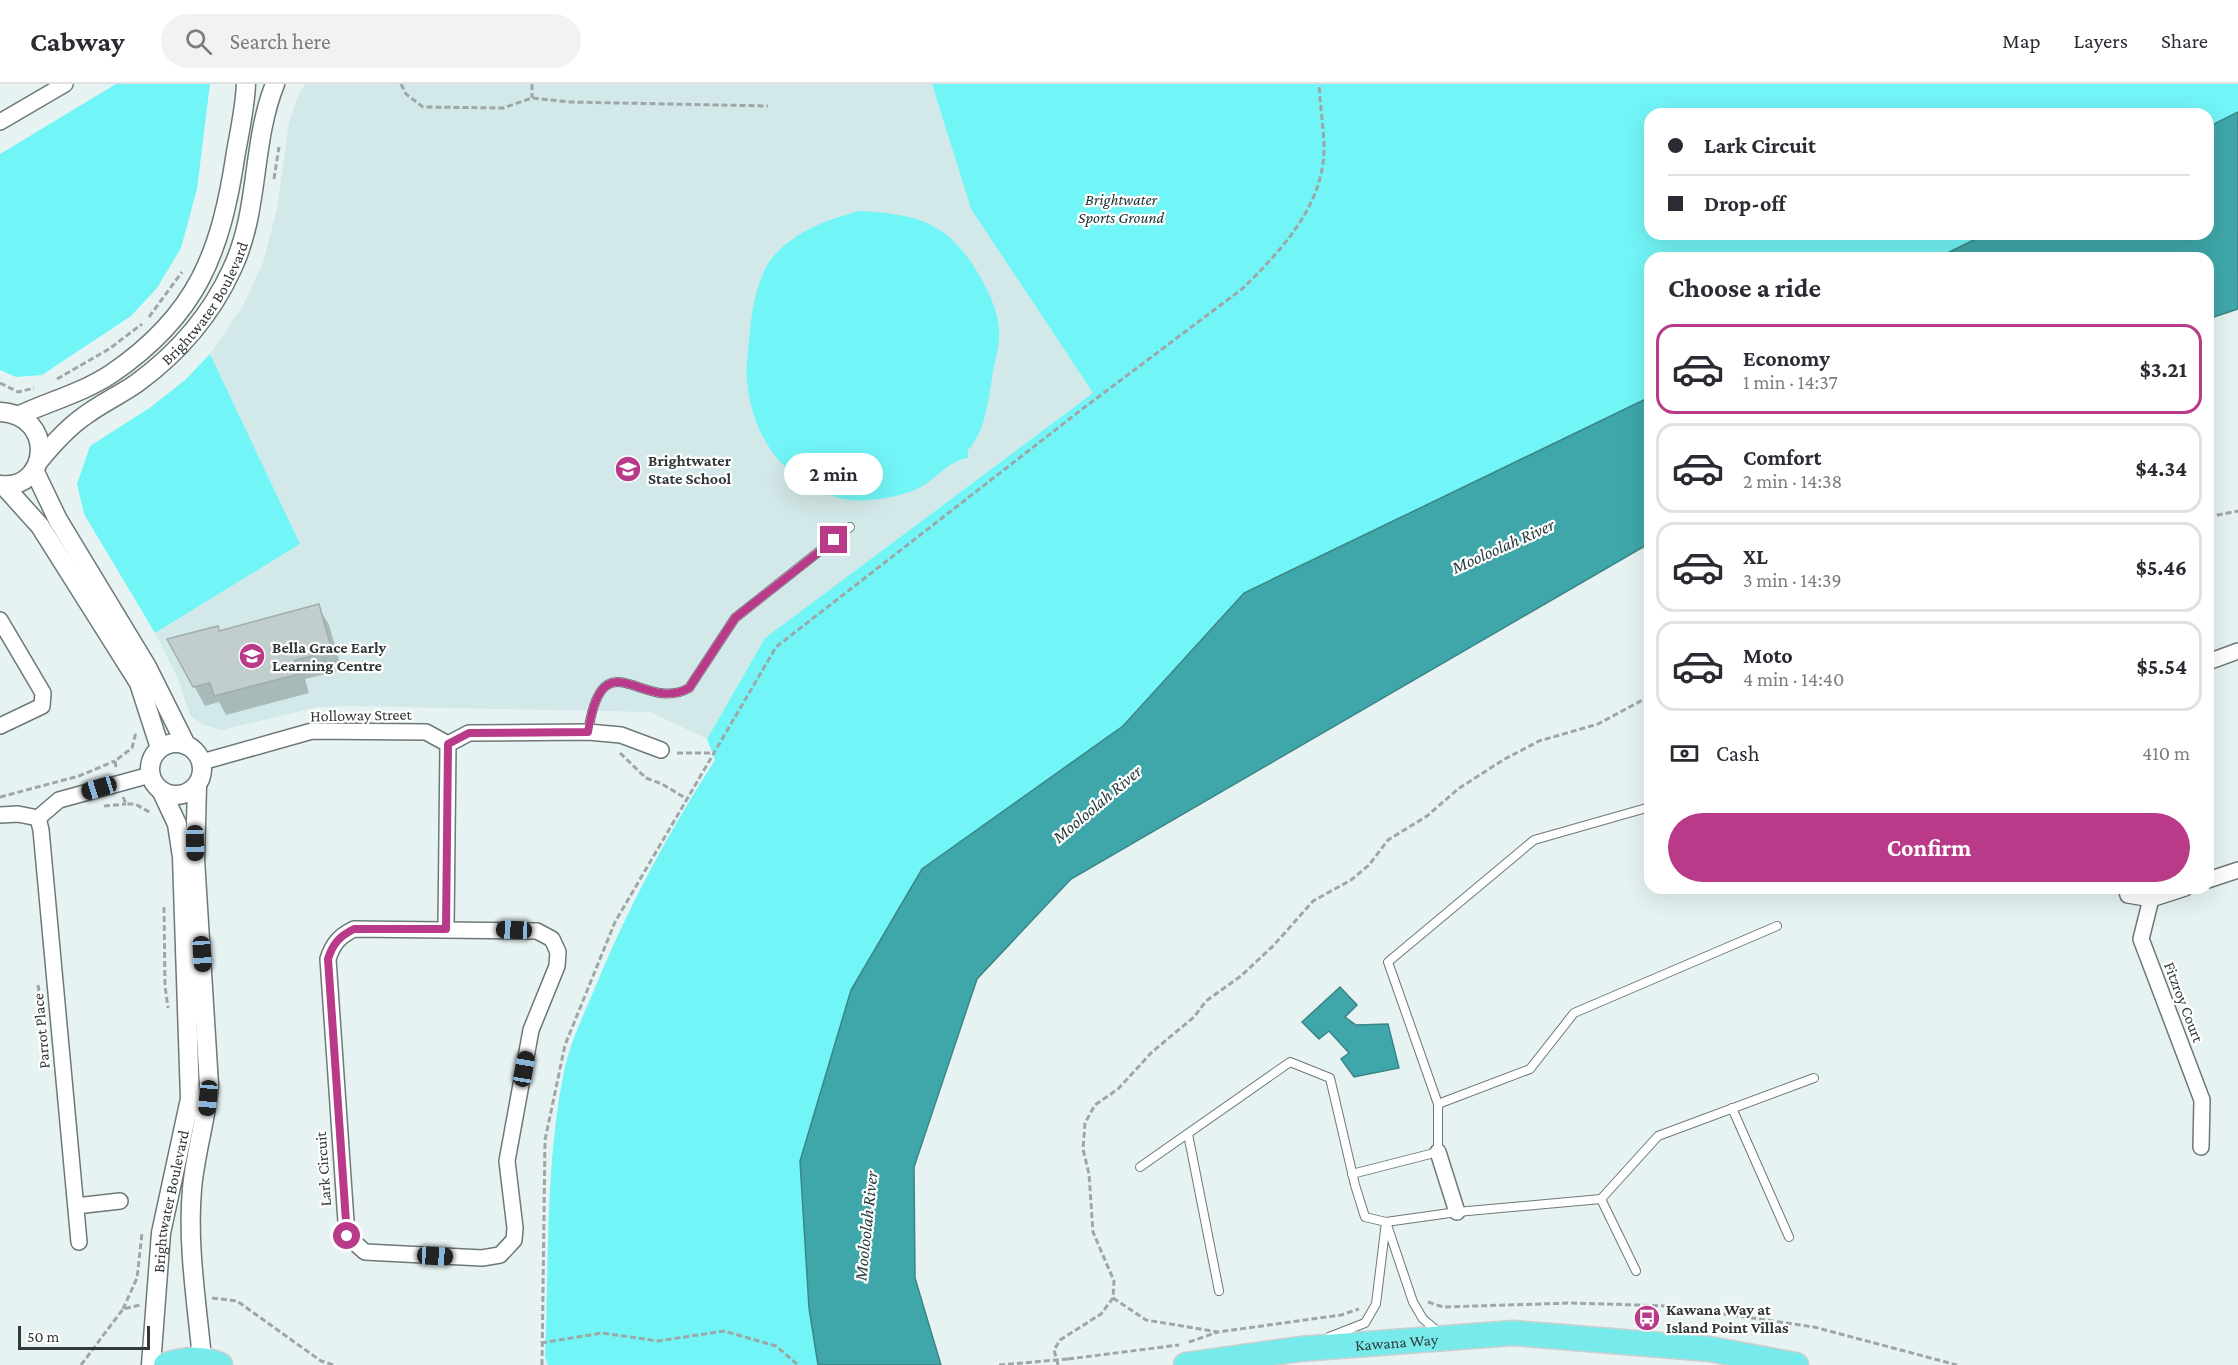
<!DOCTYPE html>
<html lang="en">
<head>
<meta charset="utf-8">
<style>
	body { margin:0; font-family:"Crimson Pro",serif; background:#f2f2f3; color:#2b2b33; height:100vh; display:flex; flex-direction:column; font-size:22px; white-space:nowrap }
	* { box-sizing:border-box; margin:0 }
	p { font-size:20px; color:#7c7c81 }
	.icon { flex:none; width:33px; height:33px; fill:none; stroke:currentColor; stroke-width:2; stroke-linecap:round; stroke-linejoin:round }
	.map { position:relative; flex:1; overflow:hidden }
	.panel { position:absolute; left:1644px; top:168px; width:570px; height:642px; display:flex; flex-direction:column; background:#fff; border-radius:18px; box-shadow:0 6px 24px #0002 }
	.panel>* { flex:none }
	.top-card { position:absolute; left:1644px; top:24px; width:570px; height:132px; border-radius:18px; box-shadow:0 6px 24px #0002; display:grid; align-content:center; height:132px; padding:0 24px; background:#fff }
	.scale { position:absolute; left:18px; bottom:15px; width:132px; box-sizing:border-box; padding-left:6px; border:3px solid #323737; border-top:0; font-size:16px; line-height:21px; white-space:nowrap; color:#323737; -webkit-text-stroke:4px #fff; paint-order:stroke }
	.end { position:absolute; width:27px; height:27px; margin:-14px; border:8px solid #b93a88; background:#fff; box-shadow:0 0 0 3px #fff }
	.from { border-radius:50% }
	.bubble { position:absolute; height:42px; border-radius:21px; background:#fff; box-shadow:0 6px 24px #0002; font-size:20px; font-weight:700; line-height:42px; text-align:center }
	.car { position:absolute; width:18px; height:36px; margin:-18px -9px; border-radius:8px; box-shadow:0 0 4px 2px #0007; background:linear-gradient(#222 24%,#8ab4d8 0 40%,#222 0 76%,#8ab4d8 0 86%,#222 0) }
	.top-card b { display:flex; align-items:center; gap:21px; height:57px; font-size:22px }
	.top-card b+b { border-top:2px solid #e1e1e2 }
	.top-card i { width:15px; height:15px; background:#2b2b33 }
	ul { padding:0; list-style:none }
	li { display:flex; align-items:center; gap:18px; height:90px; margin:0 12px 9px; padding:0 12px; border:3px solid #e1e1e2; border-radius:18px }
	li div { flex:1 }
	li b { display:block; font-size:22px }
	li em { font-style:normal; font-weight:700 }
	li.on { border-color:#b93a88 }
	li>.icon { width:54px; height:54px; stroke-width:1.5 }
	h2 { padding:0 24px; font-size:27px; line-height:72px }
	.pay { display:flex; align-items:center; gap:15px; height:66px; padding:0 24px; font-size:22px }
	.pay p { margin-inline-start:auto }
	.primary-button { display:flex; gap:12px; margin-top:auto; padding:12px 24px }
	.primary-button a { flex:1; height:69px; border-radius:36px; background:#b93a88; color:#fff; font-size:24px; font-weight:700; line-height:69px; text-align:center }
	header { display:flex; align-items:center; gap:36px; box-sizing:border-box; height:84px; padding:0 30px; background:#fff; border-bottom:2px solid #e1e1e2 }
	header strong { font-size:28px }
	nav { display:flex; gap:33px; margin-inline-start:auto; font-size:21px }
	.search { width:420px; height:54px; background:#f2f2f3; display:flex; align-items:center; gap:15px; box-sizing:border-box; padding:0 21px; border-radius:33px; color:#7c7c81; font-size:22px }
	.map>svg:first-child { display:block }
</style>
</head>
<body>
<header>
<strong>Cabway</strong>
<div class="search"><svg class="icon" aria-label="search" viewBox="0 0 24 24"><circle cx="10" cy="10" r="6"/><path d="M15 15l6 6"/></svg>Search here</div>
<nav><a>Map</a><a>Layers</a><a>Share</a></nav>
</header>
<div class="map">
<svg width="2238" height="1281" viewBox="0 0 2238 1281">
	<rect width="100%" height="100%" fill="#e7f3f3"/>
	<polygon fill="#d3e8e8" points="305,0 932,0 971,125 1093,309 765,554 707,655 650,628 352,622 318,623 222,646 203,641 190,631 178,595 155,549 300,460 210,270 242,223 263,179 277,125 289,38 299,10"/>
	<g fill="#72f5f7">
		<polygon points="116,0 210,0 197,105 181,164 157,204 131,232 42,291 16,293 0,286 0,70"/>
		<path d="M932,0H2238V28L2208,43V30H1650V150H1986L1937,174H1650V313L1244,509L1123,642L922,785L809,1224L818,1281H548L545,1273C549,1178 545,1081 564,987C570,959 583,932 594,906C627,825 668,749 715,676L707,655L765,554L1093,309L971,125Z"/>
		<path d="M859,127C921,130 951,140 982,196C990,211 999,230 999,248C1000,263 994,279 992,294C988,318 985,348 968,366V374C951,375 935,396 919,404C900,414 859,420 839,414C783,398 752,352 747,297C745,281 749,263 750,247C752,225 758,191 772,174C795,147 826,136 859,127Z"/>
		<polygon points="210,270 300,460 155,549 84,430 77,400 90,362 151,323 185,296"/>
	</g>
	<g fill="#3fa7a9" stroke="#3b8587" stroke-width="1.5">
		<polygon points="2238,28 2238,225 2208,235 2208,174 1937,174 1986,150 2208,150 2208,43"/>
		<polygon points="1650,313 1650,459 1071,795 977,895 914,1083 915,1194 941,1281 818,1281 809,1224 800,1077 851,906 922,785 1123,642 1244,509"/>
		<polygon points="1340,903 1357,921 1345,933 1356,941 1388,940 1399,984 1354,993 1341,975 1349,969 1329,947 1319,955 1302,938"/>
	</g>
	<polygon fill="#0003" points="318,522 329,541 342,586 305,595 309,609 226,631 219,618 205,622 169,556 219,548"/>
	<polygon fill="#c2cece" stroke="#a1adad" stroke-width="1.5" points="319,520 332,567 295,576 299,590 214,612 210,599 193,603 167,555 218,542 219,547"/>
	<g fill="none" stroke-linecap="round" stroke-linejoin="round">
		<defs>
			<g id="service">
				<path d="M588,648C603,551 643,630 689,604L735,534L850,443"/>
				<polyline points="1438,1020 1388,878 1534,756 1650,723"/>
				<polyline points="1732,1024 1789,1153"/>
				<polyline points="1188,1050 1219,1207"/>
				<polyline points="1140,1083 1290,978 1330,994 1355,1101 1365,1133 1386,1138 1457,1128 1601,1115 1658,1052 1814,994"/>
				<polyline points="1352,1090 1438,1068 1438,1020 1530,985 1574,929 1777,842"/>
				<polyline points="1601,1115 1636,1187"/>
				<polyline points="1329,1253 1365,1239 1376,1220 1386,1138 1413,1218 1423,1235 1440,1249"/>
			</g>
			<g id="minor">
				<polyline points="0,38 65,0"/>
				<polyline points="0,536 43,609 42,622 0,642"/>
				<polyline points="2208,578 2238,567"/>
				<polyline points="202,678 312,647 426,648 448,660 469,649 588,648 621,651 661,666"/>
				<polyline points="0,731 18,730 38,734 59,716 150,691"/>
				<polyline points="38,734 41,746 79,1158"/>
				<polyline points="2208,796 2238,786"/>
				<polyline points="2126,804 2128,811 2151,815 2185,804"/>
				<polyline points="2151,815 2141,855 2202,1016 2201,1063"/>
				<path d="M354,845L537,847L552,855L558,868L557,882L531,946L507,1077L515,1144L514,1156L500,1171L482,1174L365,1168L347,1152L328,875C333,859 340,852 354,845Z"/>
				<polyline points="446,845 448,660"/>
				<polyline points="1438,1068 1457,1128"/>
				<polyline points="76,1122 120,1117"/>
			</g>
			<g id="tertiary">
				<path d="M0,328C57,331 49,407 0,401"/>
				<path d="M20,331C50,317 82,309 111,290C198,231 221,168 236,68C240,46 245,23 246,0"/>
				<path id="s1" d="M38,378C52,361 66,345 83,333C100,320 120,311 137,299C178,269 211,231 232,185C260,126 251,60 275,0"/>
				<polyline points="34,386 58,436 147,583 186,661"/>
				<polyline points="4,402 40,442 139,599 160,664"/>
				<circle cx="176" cy="685" r="26"/>
				<path d="M197,702L195,775L209,1001C206,1036 195,1070 192,1105C187,1161 197,1220 202,1275"/>
				<path id="s2" d="M151,1281L161,1149L190,1015L182,773L177,740L162,708"/>
			</g>
			<g id="primary">
				<path d="M166,1281C185,1275 201,1273 220,1281"/>
				<path id="s3" d="M1186,1281L1300,1265L1513,1249L1710,1265L1796,1281"/>
			</g>
		</defs>
		<use href="#service" stroke="#6d7878" stroke-width="10"/>
		<use href="#minor" stroke="#6d7878" stroke-width="18"/>
		<use href="#tertiary" stroke="#6d7878" stroke-width="21"/>
		<use href="#primary" stroke="#cecfcf" stroke-width="27"/>
		<g stroke="#9ea7a7" stroke-width="3" stroke-dasharray="6 3" stroke-linecap="butt">
			<polyline points="401,0 406,10 423,23 503,24 532,14 570,18 768,22"/>
			<polyline points="532,0 532,14"/>
			<polyline points="274,95 279,63"/>
			<polyline points="149,233 182,188"/>
			<polyline points="57,295 109,265 142,240"/>
			<polyline points="0,299 18,308 34,304"/>
			<polyline points="2208,433 2238,427"/>
			<polyline points="620,669 646,694 662,700 687,715"/>
			<polyline points="677,669 712,669"/>
			<polyline points="116,683 115,677 132,664 136,648"/>
			<polyline points="0,713 79,692 115,677"/>
			<polyline points="123,713 126,720 135,720 151,729"/>
			<polyline points="104,722 126,720"/>
			<polyline points="164,823 165,902 168,924"/>
			<polyline points="38,901 40,915"/>
			<polyline points="212,1214 237,1217 321,1277 334,1281"/>
			<polyline points="1113,1214 1146,1236 1218,1248 1341,1231 1359,1225"/>
			<polyline points="1428,1218 1443,1223 1572,1219 1669,1222 1814,1243 1957,1281"/>
			<polyline points="123,1225 137,1194 142,1149"/>
			<polyline points="1189,1258 1218,1248"/>
			<polyline points="541,1259 602,1249 658,1257 724,1247 776,1262 798,1281"/>
			<polyline points="1068,1275 1179,1261"/>
			<polyline points="81,1281 123,1225 140,1221"/>
			<path d="M542,1281L545,1056L565,961L615,838L776,563L1081,326L1242,205C1282,166 1326,119 1324,60C1323,40 1320,20 1319,0"/>
			<polyline points="1058,1281 1054,1266 1060,1256 1101,1230 1113,1214 1114,1197 1093,1148 1089,1090 1083,1065 1085,1039 1095,1021 1118,1005 1152,968 1194,933 1206,917 1241,892 1274,861 1313,817 1351,796 1369,781 1388,756 1427,732 1458,705 1503,676 1539,657 1598,640 1650,612"/>
		</g>
		<use href="#service" stroke="#fff" stroke-width="8"/>
		<use href="#minor" stroke="#fff" stroke-width="15"/>
		<use href="#tertiary" stroke="#fff" stroke-width="18"/>
		<use href="#primary" stroke="#77ebec" stroke-width="24"/>
		<polyline stroke="#9ea7a7" stroke-width="3" stroke-dasharray="6 3" stroke-linecap="butt" points="999,1281 1068,1275"/>
	</g>
	<g fill="none" stroke-linecap="round" stroke-linejoin="round">
		<path stroke="#b93a88" stroke-width="8" d="M347,1152L328,875C333,859 340,852 354,845H446L448,660L469,649L588,648C603,551 643,630 689,604L735,534L834,456"/>
	</g>
	<defs>
		<symbol id="school-disc" viewBox="-11 -11 22 22"><circle r="9.5" fill="#b93a88" stroke="#fff"/><path d="M0-5L7-2L0 1L-7-2ZM-4 1L0 2.5L4 1V4Q0 6-4 4Z" fill="#fff"/></symbol>
		<symbol id="bus-disc" viewBox="-11 -11 22 22"><circle r="9.5" fill="#b93a88" stroke="#fff"/><path d="M-5-6H5V4H4V6H2V4H-2V6H-4V4H-5ZM-3.5-4V0h7V-4ZM-3.5 1.2v1.5H-2V1.2ZM2 1.2v1.5H3.5V1.2Z" fill="#fff"/></symbol>
	</defs>
	<g fill-rule="evenodd">
		<use href="#school-disc" x="613" y="370" width="30" height="30"/>
		<use href="#school-disc" x="237" y="557" width="30" height="30"/>
		<use href="#bus-disc" x="1632" y="1219" width="30" height="30"/>
	</g>
	<g text-anchor="middle" dominant-baseline="central" stroke-width="4.5" stroke-linejoin="round" paint-order="stroke">
		<g font-size="16" font-style="italic" fill="#172f2f" stroke="#fff">
			<text x="1121" y="115">Brightwater<tspan x="1121" dy="18">Sports Ground</tspan></text>
		</g>
		<g font-size="16" fill="#323737" stroke="#fff">
			<text stroke="none"><textPath href="#s1" startOffset="234">Brightwater Boulevard</textPath></text>
			<text transform="translate(361 631) rotate(-1)">Holloway Street</text>
			<text transform="translate(2184 918) rotate(69)">Fitzroy Court</text>
			<text transform="translate(41 947) rotate(-95)">Parrot Place</text>
			<text transform="translate(323 1085) rotate(-94)">Lark Circuit</text>
			<text stroke="none"><textPath href="#s2" startOffset="165">Brightwater Boulevard</textPath></text>
			<text stroke="none"><textPath href="#s3" startOffset="212">Kawana Way</textPath></text>
		</g>
		<g font-size="16" font-weight="bold" fill="#323737" stroke="#fff" text-anchor="start">
			<text x="648" y="376">Brightwater<tspan x="648" dy="18">State School</tspan></text>
			<text x="272" y="563">Bella Grace Early<tspan x="272" dy="18">Learning Centre</tspan></text>
			<text x="1666" y="1225">Kawana Way at<tspan x="1666" dy="18">Island Point Villas</tspan></text>
		</g>
		<g font-size="18" font-style="italic" fill="#253c3d" stroke="#fff">
			<text transform="translate(1503 462) rotate(-24)">Mooloolah River</text>
			<text transform="translate(1097 720) rotate(-40)">Mooloolah River</text>
			<text transform="translate(866 1142) rotate(-84)">Mooloolah River</text>
		</g>
	</g>
</svg>
<div class="scale">50 m</div>
<i class="end from" style="left:347px;top:1152px"></i>
<i class="end" style="left:834px;top:456px"></i>
<div class="bubble" style="left:784px;top:369px;width:99px">2 min</div>
<i class="car" style="left:99px;top:704px;rotate:253deg"></i>
<i class="car" style="left:195px;top:759px;rotate:179deg"></i>
<i class="car" style="left:514px;top:846px;rotate:272deg"></i>
<i class="car" style="left:202px;top:870px;rotate:176deg"></i>
<i class="car" style="left:524px;top:985px;rotate:10deg"></i>
<i class="car" style="left:208px;top:1014px;rotate:185deg"></i>
<i class="car" style="left:435px;top:1172px;rotate:93deg"></i>
<div class="top-card">
<b><i class="from"></i>Lark Circuit</b>
<b><i></i>Drop-off</b>
</div>
<section class="panel">
<h2>Choose a ride</h2>
<ul>
<li class="on"><svg class="icon" aria-label="car" viewBox="0 0 24 24"><path d="M5 17H2v-5l4-1 3-4h7l3 4 3 1v5h-3M9 17h6M6 11h13"/><circle cx="7" cy="17" r="2"/><circle cx="17" cy="17" r="2"/></svg><div><b>Economy</b><p>1 min · 14:37</p></div><em>$3.21</em></li>
<li><svg class="icon" aria-label="car" viewBox="0 0 24 24"><path d="M5 17H2v-5l4-1 3-4h7l3 4 3 1v5h-3M9 17h6M6 11h13"/><circle cx="7" cy="17" r="2"/><circle cx="17" cy="17" r="2"/></svg><div><b>Comfort</b><p>2 min · 14:38</p></div><em>$4.34</em></li>
<li><svg class="icon" aria-label="car" viewBox="0 0 24 24"><path d="M5 17H2v-5l4-1 3-4h7l3 4 3 1v5h-3M9 17h6M6 11h13"/><circle cx="7" cy="17" r="2"/><circle cx="17" cy="17" r="2"/></svg><div><b>XL</b><p>3 min · 14:39</p></div><em>$5.46</em></li>
<li><svg class="icon" aria-label="car" viewBox="0 0 24 24"><path d="M5 17H2v-5l4-1 3-4h7l3 4 3 1v5h-3M9 17h6M6 11h13"/><circle cx="7" cy="17" r="2"/><circle cx="17" cy="17" r="2"/></svg><div><b>Moto</b><p>4 min · 14:40</p></div><em>$5.54</em></li>
</ul>
<div class="pay"><svg class="icon" aria-label="cash" viewBox="0 0 24 24"><path d="M3 7h18v10H3z"/><circle cx="12" cy="12" r="2"/></svg>Cash<p>410 m</p></div>
<div class="primary-button"><a>Confirm</a></div>
</section>
</div>
</body>
</html>
